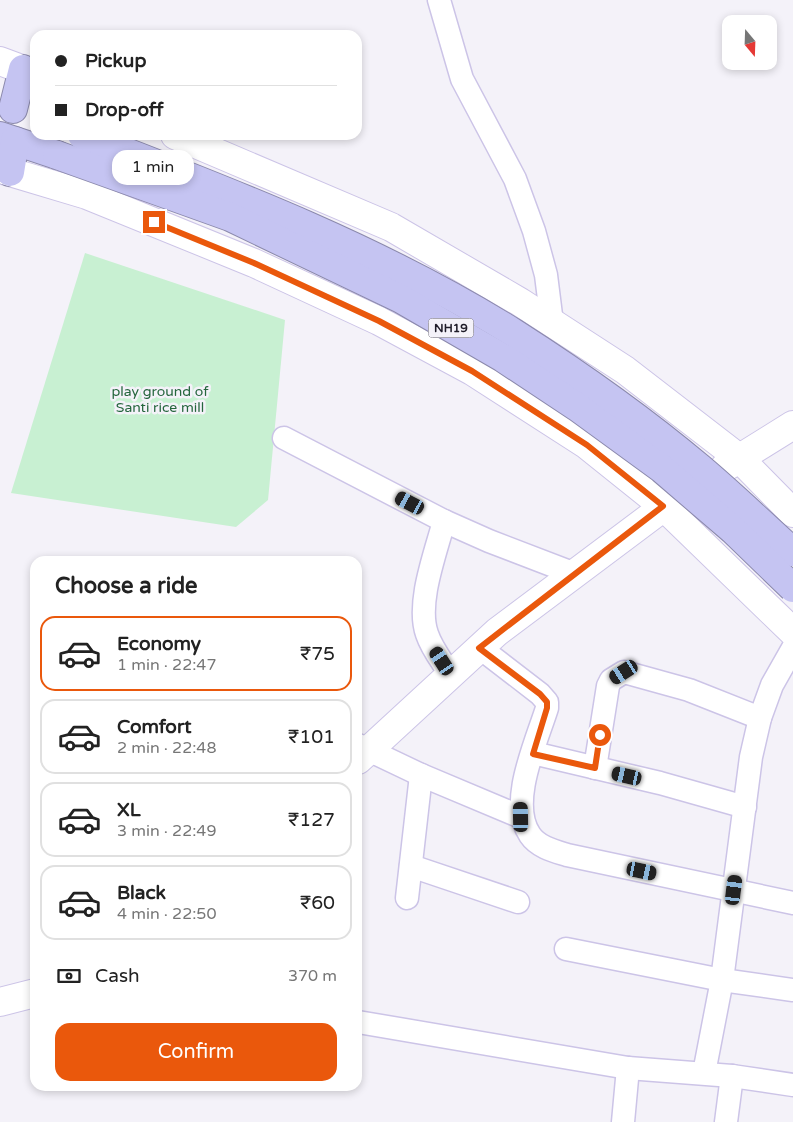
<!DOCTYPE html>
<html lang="en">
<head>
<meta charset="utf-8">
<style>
	body { margin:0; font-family:"Varela Round",sans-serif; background:#f6f6f6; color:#222; height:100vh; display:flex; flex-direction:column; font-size:19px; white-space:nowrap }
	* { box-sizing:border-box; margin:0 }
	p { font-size:16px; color:#767676 }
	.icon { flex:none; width:28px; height:28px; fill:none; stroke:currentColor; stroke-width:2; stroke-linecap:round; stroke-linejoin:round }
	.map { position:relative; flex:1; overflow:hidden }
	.side { position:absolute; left:30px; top:556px; width:332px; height:535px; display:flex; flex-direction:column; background:#fff; border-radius:15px; box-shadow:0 2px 8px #0003 }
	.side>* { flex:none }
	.guide { position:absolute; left:30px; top:30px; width:332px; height:110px; border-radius:15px; box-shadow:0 2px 8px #0003; display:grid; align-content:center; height:110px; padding:0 25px; background:#fff }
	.needle { width:32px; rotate:161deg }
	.fabs { position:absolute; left:722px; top:15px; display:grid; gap:10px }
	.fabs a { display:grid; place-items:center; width:55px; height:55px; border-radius:10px; background:#fff; box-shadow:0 2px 8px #0003; font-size:25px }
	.end { position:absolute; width:22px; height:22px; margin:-11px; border:6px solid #ea580c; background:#fff; box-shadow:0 0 0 2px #fff }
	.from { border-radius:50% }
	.bubble { position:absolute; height:35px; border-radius:15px; background:#fff; box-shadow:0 2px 8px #0003; font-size:16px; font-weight:600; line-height:35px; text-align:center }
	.car { position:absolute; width:15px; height:30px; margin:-15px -8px; border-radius:6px; box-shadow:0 0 4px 1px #0007; background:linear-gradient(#222 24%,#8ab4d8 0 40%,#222 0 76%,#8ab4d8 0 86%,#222 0) }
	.guide b { display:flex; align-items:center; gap:18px; height:48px; font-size:19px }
	.guide b+b { border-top:1px solid #e0e0e0 }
	.guide i { width:12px; height:12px; background:#222 }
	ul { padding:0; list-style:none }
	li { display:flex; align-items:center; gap:15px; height:75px; margin:0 10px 8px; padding:0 15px; border:2px solid #e0e0e0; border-radius:15px }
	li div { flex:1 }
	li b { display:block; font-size:19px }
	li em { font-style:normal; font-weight:600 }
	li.selected { border-color:#ea580c }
	li>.icon { width:45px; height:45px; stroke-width:1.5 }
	h2 { padding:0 25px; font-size:22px; line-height:60px }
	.pay { display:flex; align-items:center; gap:12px; height:55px; padding:0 25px; font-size:19px }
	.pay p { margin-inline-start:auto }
	.cta { display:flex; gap:10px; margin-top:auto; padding:10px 25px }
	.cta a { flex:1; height:58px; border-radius:15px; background:#ea580c; color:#fff; font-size:20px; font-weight:600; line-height:58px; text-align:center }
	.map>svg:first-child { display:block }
</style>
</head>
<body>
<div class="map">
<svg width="793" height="1122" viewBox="0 0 793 1122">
	<rect width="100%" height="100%" fill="#f4f2f9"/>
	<polygon fill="#c8f0d2" points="85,253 285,320 268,500 236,527 11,493"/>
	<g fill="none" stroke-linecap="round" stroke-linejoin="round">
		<defs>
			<g id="street">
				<polyline points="439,0 462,79 515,179 534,231 546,275 552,323"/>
				<polyline points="284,438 444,521 489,541 575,574"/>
				<path d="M444,521C436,552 416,603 427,634C432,649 442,661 450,674"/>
				<path d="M479,647L540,694L547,702V708C536,743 508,803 530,835C538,847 554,851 567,855L793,903"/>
				<polyline points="358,745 421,775 521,817"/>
				<polyline points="533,753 660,783 745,807"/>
				<polyline points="595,768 608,686 611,680 624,672 689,690 760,718"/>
				<polyline points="411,866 518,902"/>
				<polyline points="407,898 421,775"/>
				<polyline points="566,949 722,980 793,990"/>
				<polyline points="358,1022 628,1068 732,1076 793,1085"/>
				<polyline points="704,1073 722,980 751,757 760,718 772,685 793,648"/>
				<polyline points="623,1122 628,1068"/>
				<polyline points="726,1122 732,1076"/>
			</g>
			<g id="secondary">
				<polyline points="0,61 35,74"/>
				<polyline points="175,135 391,227 520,302 625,370 739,458 793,513"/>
				<polyline points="0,169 87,195 254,263 379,321 472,371 587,445 663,506 793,632"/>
				<polyline points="724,468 793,425"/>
				<polyline points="358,760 497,632 677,497"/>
				<polyline points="0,1002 35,993"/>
			</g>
			<g id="highway">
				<polyline points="13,109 23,69"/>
				<polyline points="0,136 57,155"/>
				<polyline points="10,172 15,141"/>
			</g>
		</defs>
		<use href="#street" stroke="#ccc4e7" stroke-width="25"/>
		<use href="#secondary" stroke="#ccc4e7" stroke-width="30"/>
		<use href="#highway" stroke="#8b89ac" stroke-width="30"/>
		<use href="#street" stroke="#fff" stroke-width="22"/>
		<use href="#secondary" stroke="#fff" stroke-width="28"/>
		<use href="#highway" stroke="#c5c4f2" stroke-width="28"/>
		<defs>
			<g id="highway-bridge">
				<path d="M82,135C230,192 378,248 514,333C578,374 642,419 700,468C732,495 762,524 793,552"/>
				<polyline points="57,155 230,217 401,299 503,358 577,407 662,469 733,530 793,588"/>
			</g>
		</defs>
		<use href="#highway-bridge" stroke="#8b89ac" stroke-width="30" stroke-linecap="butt"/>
		<use href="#highway-bridge" stroke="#c5c4f2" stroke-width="28"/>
	</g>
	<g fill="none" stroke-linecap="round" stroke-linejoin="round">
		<polyline stroke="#ea580c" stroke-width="6" points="154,222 254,263 379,321 472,371 587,445 663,506 479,648 540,694 547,702 547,708 533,754 595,768 600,735"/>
	</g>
	<g text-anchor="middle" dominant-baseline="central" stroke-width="5" stroke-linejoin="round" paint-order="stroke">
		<rect fill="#f4f2f9" stroke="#5f5c67" stroke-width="1" x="428.5" y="318.5" width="45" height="19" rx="4"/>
		<g font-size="12" font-weight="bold" fill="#1f1c29">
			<text x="451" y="328">NH19</text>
		</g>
		<g font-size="14" fill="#25663d" stroke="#f4f2f9">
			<text x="160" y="391">play ground of<tspan x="160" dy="16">Santi rice mill</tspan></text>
		</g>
	</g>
</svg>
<div class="fabs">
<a><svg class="needle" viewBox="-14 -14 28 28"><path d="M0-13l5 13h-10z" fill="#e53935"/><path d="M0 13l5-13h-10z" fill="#767676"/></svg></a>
</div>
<i class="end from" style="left:600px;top:735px"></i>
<i class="end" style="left:154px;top:222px"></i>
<div class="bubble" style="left:112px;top:150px;width:82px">1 min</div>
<i class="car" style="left:410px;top:503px;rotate:298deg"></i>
<i class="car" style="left:442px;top:661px;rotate:327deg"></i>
<i class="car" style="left:624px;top:672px;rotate:237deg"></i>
<i class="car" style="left:627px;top:776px;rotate:283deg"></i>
<i class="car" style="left:521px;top:817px;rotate:359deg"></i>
<i class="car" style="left:642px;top:871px;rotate:102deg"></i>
<i class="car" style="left:734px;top:890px;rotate:7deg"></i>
<div class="guide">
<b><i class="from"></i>Pickup</b>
<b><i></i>Drop-off</b>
</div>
<section class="side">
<h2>Choose a ride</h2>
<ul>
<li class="selected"><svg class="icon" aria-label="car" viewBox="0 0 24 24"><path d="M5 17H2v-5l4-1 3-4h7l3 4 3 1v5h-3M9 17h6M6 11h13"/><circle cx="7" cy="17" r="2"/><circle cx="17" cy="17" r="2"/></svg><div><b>Economy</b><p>1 min · 22:47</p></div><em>₹75</em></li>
<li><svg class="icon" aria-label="car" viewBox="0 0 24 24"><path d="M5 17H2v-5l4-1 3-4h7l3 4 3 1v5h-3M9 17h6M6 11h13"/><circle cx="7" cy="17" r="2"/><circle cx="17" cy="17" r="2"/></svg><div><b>Comfort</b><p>2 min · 22:48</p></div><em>₹101</em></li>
<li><svg class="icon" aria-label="car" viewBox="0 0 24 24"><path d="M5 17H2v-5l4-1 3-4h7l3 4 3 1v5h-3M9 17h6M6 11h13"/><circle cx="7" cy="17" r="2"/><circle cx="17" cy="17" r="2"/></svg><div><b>XL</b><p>3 min · 22:49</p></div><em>₹127</em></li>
<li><svg class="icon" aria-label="car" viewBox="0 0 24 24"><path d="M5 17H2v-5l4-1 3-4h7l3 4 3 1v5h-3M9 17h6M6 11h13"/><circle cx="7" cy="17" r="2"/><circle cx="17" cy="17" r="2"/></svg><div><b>Black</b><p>4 min · 22:50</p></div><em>₹60</em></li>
</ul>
<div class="pay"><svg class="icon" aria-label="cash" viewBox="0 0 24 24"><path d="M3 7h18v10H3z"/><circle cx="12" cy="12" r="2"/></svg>Cash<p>370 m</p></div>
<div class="cta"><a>Confirm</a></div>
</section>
</div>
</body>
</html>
